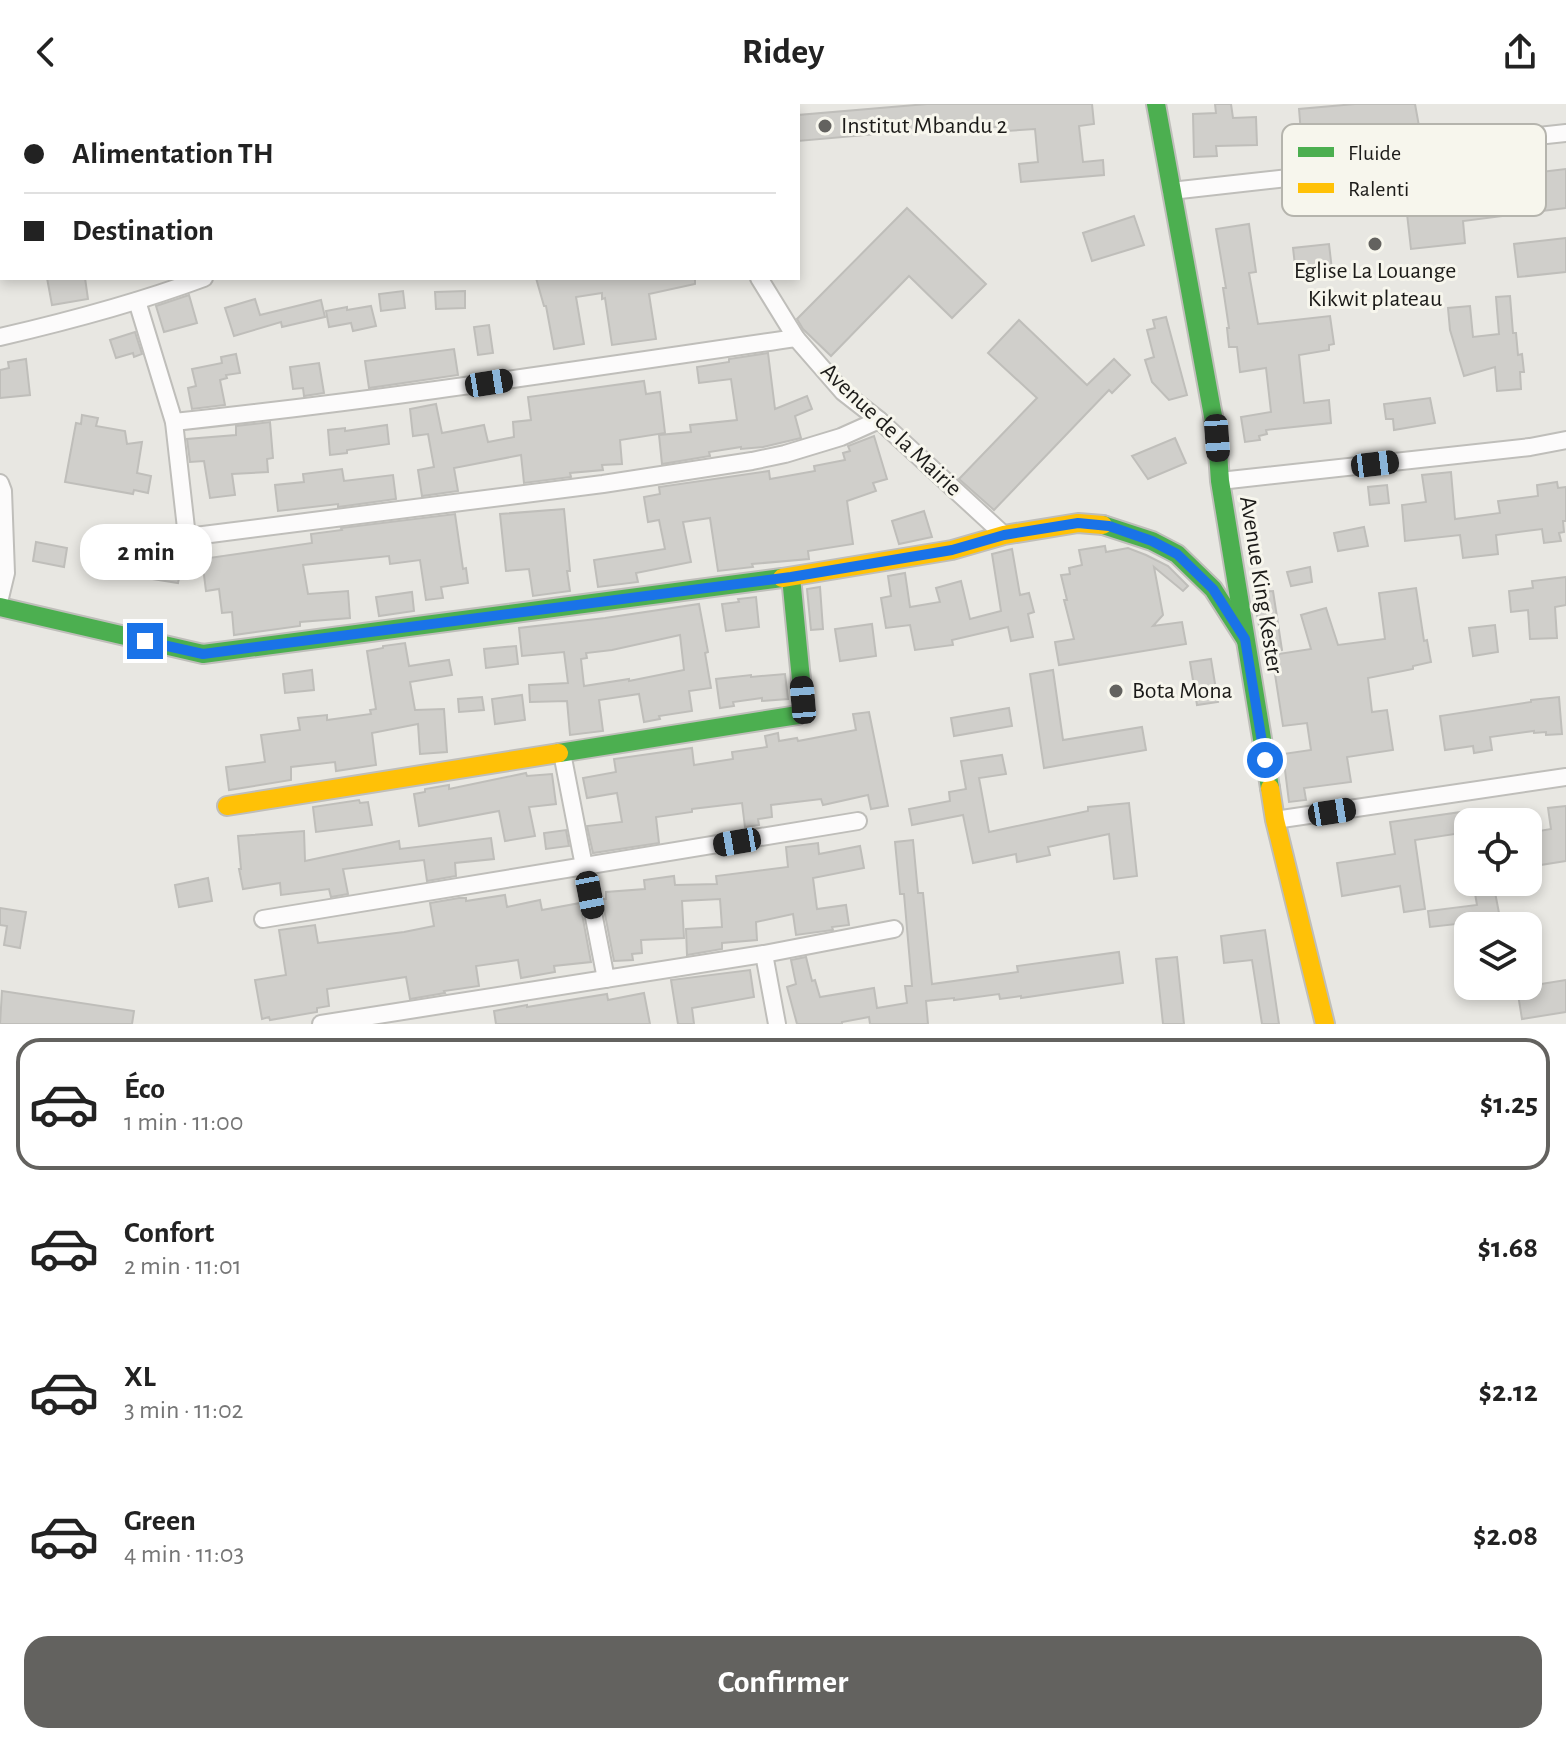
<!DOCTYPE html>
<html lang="fr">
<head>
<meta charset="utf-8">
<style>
	body { margin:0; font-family:"Alegreya Sans",sans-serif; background:#f6f6f6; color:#222; height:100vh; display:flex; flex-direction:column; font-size:30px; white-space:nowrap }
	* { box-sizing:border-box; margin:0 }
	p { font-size:26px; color:#767676 }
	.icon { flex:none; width:44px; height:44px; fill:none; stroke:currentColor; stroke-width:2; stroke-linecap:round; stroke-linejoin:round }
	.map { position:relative; height:920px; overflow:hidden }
	.panel { display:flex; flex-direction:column; background:#fff; flex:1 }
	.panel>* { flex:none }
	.hud { position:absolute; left:0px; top:0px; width:800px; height:176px; box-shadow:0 4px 12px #0003; display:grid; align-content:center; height:176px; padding:0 24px; background:#fff }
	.tools { position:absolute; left:1454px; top:704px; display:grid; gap:16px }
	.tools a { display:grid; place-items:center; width:88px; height:88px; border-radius:16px; background:#fff; box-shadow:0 4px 12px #0003; font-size:40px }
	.end { position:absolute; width:36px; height:36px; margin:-18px; border:10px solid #1a73e8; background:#fff; box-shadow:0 0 0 4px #fff }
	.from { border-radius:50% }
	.bubble { position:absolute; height:56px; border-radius:24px; background:#fff; box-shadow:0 4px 12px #0003; font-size:26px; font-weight:700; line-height:56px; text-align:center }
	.car { position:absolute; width:24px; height:48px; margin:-24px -12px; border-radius:10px; box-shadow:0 0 6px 2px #0007; background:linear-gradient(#222 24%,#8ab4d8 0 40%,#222 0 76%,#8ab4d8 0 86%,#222 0) }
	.hud b { display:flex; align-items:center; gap:28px; height:76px; font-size:30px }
	.hud b+b { border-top:2px solid #e0e0e0 }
	.hud i { width:20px; height:20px; background:#222 }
	ul { padding:14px 0 0; list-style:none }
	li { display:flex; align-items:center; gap:24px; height:132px; margin:0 16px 12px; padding:0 8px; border:4px solid transparent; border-radius:24px }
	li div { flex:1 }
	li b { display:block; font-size:30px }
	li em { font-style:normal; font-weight:700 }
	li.current { border-color:#63625f }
	li>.icon { width:72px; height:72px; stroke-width:1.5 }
	.button { display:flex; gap:16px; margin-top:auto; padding:16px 24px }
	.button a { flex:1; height:92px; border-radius:24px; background:#63625f; color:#fff; font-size:32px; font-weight:700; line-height:92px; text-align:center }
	header { display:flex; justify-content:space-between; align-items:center; height:104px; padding:0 24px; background:#fff; font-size:36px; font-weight:700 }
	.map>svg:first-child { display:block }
</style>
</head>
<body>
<header><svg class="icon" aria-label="back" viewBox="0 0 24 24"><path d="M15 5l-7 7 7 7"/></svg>Ridey<svg class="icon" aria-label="share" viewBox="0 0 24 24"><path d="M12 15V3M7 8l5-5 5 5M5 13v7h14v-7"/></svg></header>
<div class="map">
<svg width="1566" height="920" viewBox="0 0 1566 920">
	<rect width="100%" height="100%" fill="#e8e7e2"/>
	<g fill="#d0cfcb" stroke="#bfbeba" stroke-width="2" fill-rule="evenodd">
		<polygon points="927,0 1092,0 1094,20 1079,22 1083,58 1103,56 1104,71 1021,78 1019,60 1038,58 1035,25 1006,27 1006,22 945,27 945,24 798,37 798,11"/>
		<polygon points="1215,0 1231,0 1233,14 1256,13 1257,41 1216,42 1217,52 1194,53 1193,10 1216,9"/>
		<polygon points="1355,0 1415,0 1419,22 1400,24 1400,22 1355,28 1354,24 1301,29 1299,5"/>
		<polygon points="1566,65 1566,104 1463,117 1465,139 1411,145 1406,101 1480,93 1479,91 1484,90 1482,75"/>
		<polygon points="907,104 986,180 952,214 909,172 831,252 803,225 797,215"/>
		<polygon points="1134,112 1144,141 1092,157 1083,129"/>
		<polygon points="1249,120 1256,168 1249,169 1258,220 1330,212 1334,240 1329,241 1329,246 1299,251 1304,299 1329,296 1331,319 1266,326 1267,330 1259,332 1260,336 1245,338 1241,313 1271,308 1266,264 1240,268 1237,243 1229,243 1227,224 1229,224 1223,184 1226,184 1216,125"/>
		<polygon points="1566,134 1566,168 1518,173 1514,140"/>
		<polygon points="1329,140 1332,166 1296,170 1293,144"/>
		<polygon points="47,174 85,174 88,195 52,201"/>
		<polygon points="536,174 695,174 695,180 649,190 656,235 612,241 605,194 602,195 602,189 576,193 584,240 554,245 546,202 544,202"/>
		<polygon points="403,187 405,204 381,207 379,190"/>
		<polygon points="465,187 465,204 436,205 435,188"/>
		<polygon points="189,191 197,219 164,228 156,202"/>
		<polygon points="1510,192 1513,229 1516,229 1518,251 1522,250 1524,268 1520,268 1521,285 1497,287 1495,263 1464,272 1450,226 1448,204 1470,202 1473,233 1499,230 1496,193"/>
		<polygon points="255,195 260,211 321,196 325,213 282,223 281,218 234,232 225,204"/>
		<polygon points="371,202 376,222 353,227 351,219 329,223 326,207 347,203 347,206"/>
		<polygon points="1166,213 1187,291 1169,296 1152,278 1145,256 1154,253 1147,226 1155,224 1153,216"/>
		<polygon points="1019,216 1087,281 1114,255 1130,271 1112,289 1109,286 994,406 959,375 1037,294 988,249"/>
		<polygon points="489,221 493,249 478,251 474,223"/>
		<polygon points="135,228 142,250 134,253 133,249 116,254 110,236"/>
		<polygon points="454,245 458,271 369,284 365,257"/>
		<polygon points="768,249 775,305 807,292 812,305 795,312 801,334 763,343 741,345 741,343 709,348 710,352 662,360 659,331 691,328 690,321 737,316 731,275 699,279 697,263 729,258 729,255"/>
		<polygon points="236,250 240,269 226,271 227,274 220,276 225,301 192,305 188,284 196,282 192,265 222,259 221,253"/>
		<polygon points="26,255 30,291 0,294 0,266 9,264 8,258"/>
		<polygon points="319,259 324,289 304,292 303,284 293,285 290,263"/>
		<polygon points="644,277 646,290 660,288 665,329 620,336 622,360 602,361 603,366 570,369 571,373 524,379 521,351 454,364 458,387 422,392 418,366 434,363 428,330 413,332 410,305 436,300 442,329 484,321 488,338 514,333 513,318 531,316 528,293"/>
		<polygon points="1430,294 1435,319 1394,326 1393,315 1386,315 1384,300"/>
		<polygon points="82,311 98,314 96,322 125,327 127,340 142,338 137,369 151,372 148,389 134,386 133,390 65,378 76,319 81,320"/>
		<polygon points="270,318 273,354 267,355 268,368 232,370 235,391 210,394 204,357 190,358 187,335 236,331 236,322"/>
		<polygon points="387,321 389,340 347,346 347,349 330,351 328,326 345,324 345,327"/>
		<polygon points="874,332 887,375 873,379 876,387 847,397 853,440 808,447 809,455 752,460 753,463 718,467 710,414 683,418 691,458 636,469 638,478 598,483 594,456 665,445 659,416 648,418 644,393 660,390 659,383 769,367 770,375 815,367 814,362 845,356 843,349 850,347 848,342"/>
		<polygon points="1175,334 1186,359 1148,375 1132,352"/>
		<polygon points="342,365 344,377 393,371 396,395 338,403 338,400 278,407 275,381 304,378 303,370"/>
		<polygon points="1451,368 1455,415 1500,409 1498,397 1538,392 1537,381 1557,378 1558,384 1566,383 1566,417 1563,417 1564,428 1559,429 1561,437 1544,439 1542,425 1496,431 1498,450 1463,454 1460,431 1405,437 1402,401 1426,398 1422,371"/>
		<polygon points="1387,381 1389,399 1370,401 1368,383"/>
		<polygon points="564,405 570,467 567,467 570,487 533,492 529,465 506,467 500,410"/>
		<polygon points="924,407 932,433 899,440 892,417"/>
		<polygon points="455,410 463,465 466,464 468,479 441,483 443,494 426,496 420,456 390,460 389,452 303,461 308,490 348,487 350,514 300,518 300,522 234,531 232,508 222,509 219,485 206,487 202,455 312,439 311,430 342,426 341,424"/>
		<polygon points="1364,423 1368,442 1338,447 1334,429"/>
		<polygon points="36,438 67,444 64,463 33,457"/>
		<polygon points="1105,442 1106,448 1128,444 1146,451 1168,462 1188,482 1183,487 1154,463 1163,511 1153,522 1182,518 1186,540 1059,561 1055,538 1074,535 1064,496 1067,496 1061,471 1070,470 1069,464 1082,461 1079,446"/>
		<polygon points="1012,445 1020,491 1029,489 1034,508 1028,510 1033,533 1011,537 1008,523 952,536 953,541 915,546 910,521 886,524 881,494 891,492 888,472 905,469 910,503 940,498 936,484 961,477 970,515 1001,507 992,450"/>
		<polygon points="105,452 181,464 178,479 102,467"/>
		<polygon points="1310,463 1312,478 1291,482 1287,468"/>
		<polygon points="1566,473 1566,501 1555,503 1557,534 1530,535 1528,506 1511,508 1509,487 1533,484 1532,477"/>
		<polygon points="820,483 823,525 811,526 807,485"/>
		<polygon points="1416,484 1424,537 1427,536 1431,558 1413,562 1413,565 1368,574 1372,608 1387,606 1393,646 1347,653 1351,678 1304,684 1306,696 1289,698 1283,650 1311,646 1307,619 1283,622 1272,551 1311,545 1301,511 1326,504 1338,541 1385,535 1379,489"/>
		<polygon points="1273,487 1282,546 1264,549 1253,489"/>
		<polygon points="412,488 414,507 379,512 376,493"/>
		<polygon points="756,493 759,523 726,527 722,500 739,498 738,495"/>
		<path d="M699,500L708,548L705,549L711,584L689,587L692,607L659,612L660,615L644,618L639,590L599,596L603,627L570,631L567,597L530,598L529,581L568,579L564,548L522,552L519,524L605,514ZM680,531L684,566L629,577V575L584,582L581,555L587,554L586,549L612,546Z"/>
		<polygon points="872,520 876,552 840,557 835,525"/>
		<polygon points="1495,521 1498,548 1473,552 1469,524"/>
		<polygon points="405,539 409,562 449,556 452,571 410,578 415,606 444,605 447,648 420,650 418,620 372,629 376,661 336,667 335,658 291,663 291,676 229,686 226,663 265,658 261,631 300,626 298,614 327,611 327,616 371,610 370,606 376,605 367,547 383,544 383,542"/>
		<polygon points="516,542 518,560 486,564 484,545"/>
		<polygon points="1211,555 1218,598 1197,601 1190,558"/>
		<polygon points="312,566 314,586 285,589 283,570"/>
		<polygon points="1053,566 1063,636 1142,623 1146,646 1044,664 1030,570"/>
		<polygon points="785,570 788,595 762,597 762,594 733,598 734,602 720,604 716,575 751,571 751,573"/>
		<polygon points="522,591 525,616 495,620 492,595"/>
		<polygon points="482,593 484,606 459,608 458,595"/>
		<polygon points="1559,593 1562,630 1546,631 1546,628 1534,629 1534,627 1490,633 1492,646 1474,649 1473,642 1445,646 1440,612 1531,598 1531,596"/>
		<polygon points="1009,604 1012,622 954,632 951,614"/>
		<polygon points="869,608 888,702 871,705 868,691 823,701 821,695 771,701 772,713 758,715 759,721 745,723 742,699 692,705 692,708 656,713 659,739 593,749 587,722 622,718 617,689 587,694 583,674 616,668 614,655 692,644 694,661 733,655 732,648 767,643 765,632 778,629 779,637 797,634 798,637 856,626 853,610"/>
		<polygon points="1002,651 1006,670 979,674 989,728 1088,707 1088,703 1129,699 1137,772 1114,775 1109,730 1048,743 1050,751 1017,758 1016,750 973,759 963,711 912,721 909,705 950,697 949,688 966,685 961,657"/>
		<polygon points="526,669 527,672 552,670 556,700 529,703 535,732 505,737 499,707 419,722 414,690 425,688 425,685 449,681 449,685"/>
		<polygon points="359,696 360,699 368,698 372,721 316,728 313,703"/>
		<polygon points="1566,702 1566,757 1528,763 1528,729 1551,725 1548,704"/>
		<polygon points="1468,707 1468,728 1415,736 1425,805 1404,808 1400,782 1342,792 1337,759 1395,750 1390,718"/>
		<polygon points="566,726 569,742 546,745 544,729"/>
		<polygon points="304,727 305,757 399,737 400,745 491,734 494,755 455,759 456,772 427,777 424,756 343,765 348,790 331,793 329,785 281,791 280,779 243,785 239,765 241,765 238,732"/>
		<polygon points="913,736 918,789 923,789 932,880 1018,868 1017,862 1119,848 1123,879 1021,894 1021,892 1000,895 999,890 954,896 954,894 926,897 928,920 870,920 869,913 842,918 842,920 797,920 787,883 796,880 791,856 806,853 812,877 815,876 820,893 874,884 877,904 907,899 905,882 912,882 904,790 900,790 895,738"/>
		<polygon points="818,739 819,750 860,742 864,764 813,774 817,805 846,801 849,821 832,823 833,826 796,831 793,810 756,818 757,836 722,839 722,845 687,851 686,825 722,823 720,795 682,797 684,834 641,836 642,849 632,850 633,856 614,857 602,795 606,795 606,788 645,785 644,776 674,772 675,781 717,780 716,772 788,763 786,743"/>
		<polygon points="208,774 212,797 179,803 175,781"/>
		<polygon points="1473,778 1493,778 1499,809 1481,812 1482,822 1466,822 1465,819 1430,823 1428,807 1477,801"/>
		<polygon points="505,791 507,803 540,796 542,806 580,799 591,858 554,862 555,868 521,874 518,856 476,862 479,882 444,887 445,889 410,895 406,873 327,885 329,902 317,904 317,908 270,916 269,913 262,915 255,876 286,871 279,826 315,821 318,839 404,828 434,822 430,799 459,794 466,794 466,797"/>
		<polygon points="0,804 26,808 20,844 4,841 7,822 0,821"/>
		<polygon points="1265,826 1279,920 1262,920 1252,856 1224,859 1221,832"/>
		<polygon points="1177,853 1184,920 1163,920 1156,855"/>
		<polygon points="750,866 754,893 692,904 694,920 678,920 671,876"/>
		<polygon points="1566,876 1566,908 1522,915 1517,884"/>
		<polygon points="2,887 134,907 132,920 0,920"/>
		<polygon points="644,889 650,920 496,920 494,907 527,901 527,903 607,890 608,896"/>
	</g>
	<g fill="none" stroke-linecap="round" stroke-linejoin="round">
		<defs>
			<g id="street">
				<polyline points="127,0 128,2"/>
				<polyline points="437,0 437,2"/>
				<polyline points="590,0 590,2"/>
				<polyline points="672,0 673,2"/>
				<polyline points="382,2 396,0"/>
				<polyline points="0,73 2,73"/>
				<polyline points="1171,87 1396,62 1492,37 1566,29"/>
				<polyline points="759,174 796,234 843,288 879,316 1004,431"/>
				<polyline points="137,197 174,318 187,433 603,380 752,357 785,350 841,333 879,316"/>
				<path d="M0,233C69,217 137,199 204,174"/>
				<path d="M174,318C382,296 589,264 796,234"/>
				<polyline points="1220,377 1530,343 1566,336"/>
				<polyline points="0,379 3,387 6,469 0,494"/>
				<polyline points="562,649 606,875"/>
				<polyline points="1275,716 1566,673"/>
				<polyline points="263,815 858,717"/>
				<polyline points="764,850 777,920"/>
				<polyline points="321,920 764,850 894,825"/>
			</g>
			<g id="fast">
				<polyline points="1156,0 1217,334 1220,377 1270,684"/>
				<polyline points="1103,421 1152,437 1177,450 1213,485 1245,535"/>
				<polyline points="0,503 203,550 782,474"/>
				<polyline points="559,649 798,611 803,607 803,596 791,473"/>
			</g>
			<g id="slow">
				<polyline points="782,474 952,446 1004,431 1078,419 1103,421"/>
				<polyline points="1270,684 1275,716 1325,920"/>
				<polyline points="227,702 559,649"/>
			</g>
		</defs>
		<use href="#street" stroke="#bfbeba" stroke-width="20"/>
		<use href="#fast" stroke="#bfbeba" stroke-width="22"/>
		<use href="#slow" stroke="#bfbeba" stroke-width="22"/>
		<use href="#street" stroke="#fcfbfb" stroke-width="16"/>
		<use href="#fast" stroke="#4caf50" stroke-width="18"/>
		<use href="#slow" stroke="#ffc107" stroke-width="18"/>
	</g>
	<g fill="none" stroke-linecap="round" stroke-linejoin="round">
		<polyline stroke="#1a73e8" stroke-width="10" points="145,537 203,550 791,473 952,446 1004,431 1078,419 1109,422 1152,437 1177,450 1213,485 1245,535 1265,656"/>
	</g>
	<g fill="#63625f" stroke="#f7f6ed" stroke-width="3">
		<circle cx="825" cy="22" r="8"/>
		<circle cx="1375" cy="140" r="8"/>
		<circle cx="1116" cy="587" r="8"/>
	</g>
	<g text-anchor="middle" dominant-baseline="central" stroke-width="6" stroke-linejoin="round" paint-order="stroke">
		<g font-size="24" fill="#1c1b19" stroke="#f7f6ed" text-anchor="start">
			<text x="841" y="22">Institut Mbandu 2</text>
			<text x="1375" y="167" text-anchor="middle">Eglise La Louange<tspan x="1375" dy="28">Kikwit plateau</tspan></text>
			<text x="1132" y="587">Bota Mona</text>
		</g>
		<g font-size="24" fill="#1c1b19" stroke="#f7f6ed">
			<text transform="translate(891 326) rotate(43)">Avenue de la Mairie</text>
			<text transform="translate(1261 481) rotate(81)">Avenue King Kester</text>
		</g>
	</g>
	<rect x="1282" y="20" width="264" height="92" rx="12" fill="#f7f6ed" stroke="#b5b4ad" stroke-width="2"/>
	<rect x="1298" y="43" width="36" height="10" fill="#4caf50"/>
	<rect x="1298" y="79" width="36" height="10" fill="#ffc107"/>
	<g font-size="22" fill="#1c1b19">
		<text x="1348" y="56">Fluide</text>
		<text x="1348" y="92">Ralenti</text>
	</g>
</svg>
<div class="tools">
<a><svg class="icon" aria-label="locate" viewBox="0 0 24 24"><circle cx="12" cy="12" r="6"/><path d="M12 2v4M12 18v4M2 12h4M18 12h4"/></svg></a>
<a><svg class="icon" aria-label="layers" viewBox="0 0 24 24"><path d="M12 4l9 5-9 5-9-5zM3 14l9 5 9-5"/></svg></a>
</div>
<i class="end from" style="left:1265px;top:656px"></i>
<i class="end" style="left:145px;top:537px"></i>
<div class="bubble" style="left:80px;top:420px;width:132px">2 min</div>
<i class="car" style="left:489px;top:279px;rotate:81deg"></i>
<i class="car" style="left:1217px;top:334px;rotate:176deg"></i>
<i class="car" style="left:1375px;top:360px;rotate:83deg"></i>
<i class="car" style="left:803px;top:596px;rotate:355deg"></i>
<i class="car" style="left:1332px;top:708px;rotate:81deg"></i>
<i class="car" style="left:737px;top:738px;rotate:260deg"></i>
<i class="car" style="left:590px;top:791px;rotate:169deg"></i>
<div class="hud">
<b><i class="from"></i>Alimentation TH</b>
<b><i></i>Destination</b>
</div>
</div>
<section class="panel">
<ul>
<li class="current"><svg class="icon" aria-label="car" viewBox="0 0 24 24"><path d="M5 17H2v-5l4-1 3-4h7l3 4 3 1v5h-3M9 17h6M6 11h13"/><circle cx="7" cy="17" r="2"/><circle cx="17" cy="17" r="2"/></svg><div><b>Éco</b><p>1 min · 11:00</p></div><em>$1.25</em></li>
<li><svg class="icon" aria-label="car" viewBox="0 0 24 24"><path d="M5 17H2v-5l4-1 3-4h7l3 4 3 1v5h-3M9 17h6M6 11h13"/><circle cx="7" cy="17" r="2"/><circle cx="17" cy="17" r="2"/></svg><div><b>Confort</b><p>2 min · 11:01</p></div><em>$1.68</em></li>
<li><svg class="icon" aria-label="car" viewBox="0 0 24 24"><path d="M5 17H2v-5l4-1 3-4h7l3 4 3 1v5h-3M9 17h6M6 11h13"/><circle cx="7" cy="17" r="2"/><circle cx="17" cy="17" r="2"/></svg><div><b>XL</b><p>3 min · 11:02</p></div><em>$2.12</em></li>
<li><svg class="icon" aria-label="car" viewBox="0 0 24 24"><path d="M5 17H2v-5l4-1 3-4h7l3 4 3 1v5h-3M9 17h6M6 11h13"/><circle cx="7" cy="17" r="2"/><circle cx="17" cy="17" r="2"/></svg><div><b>Green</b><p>4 min · 11:03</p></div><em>$2.08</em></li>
</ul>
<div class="button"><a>Confirmer</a></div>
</section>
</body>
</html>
